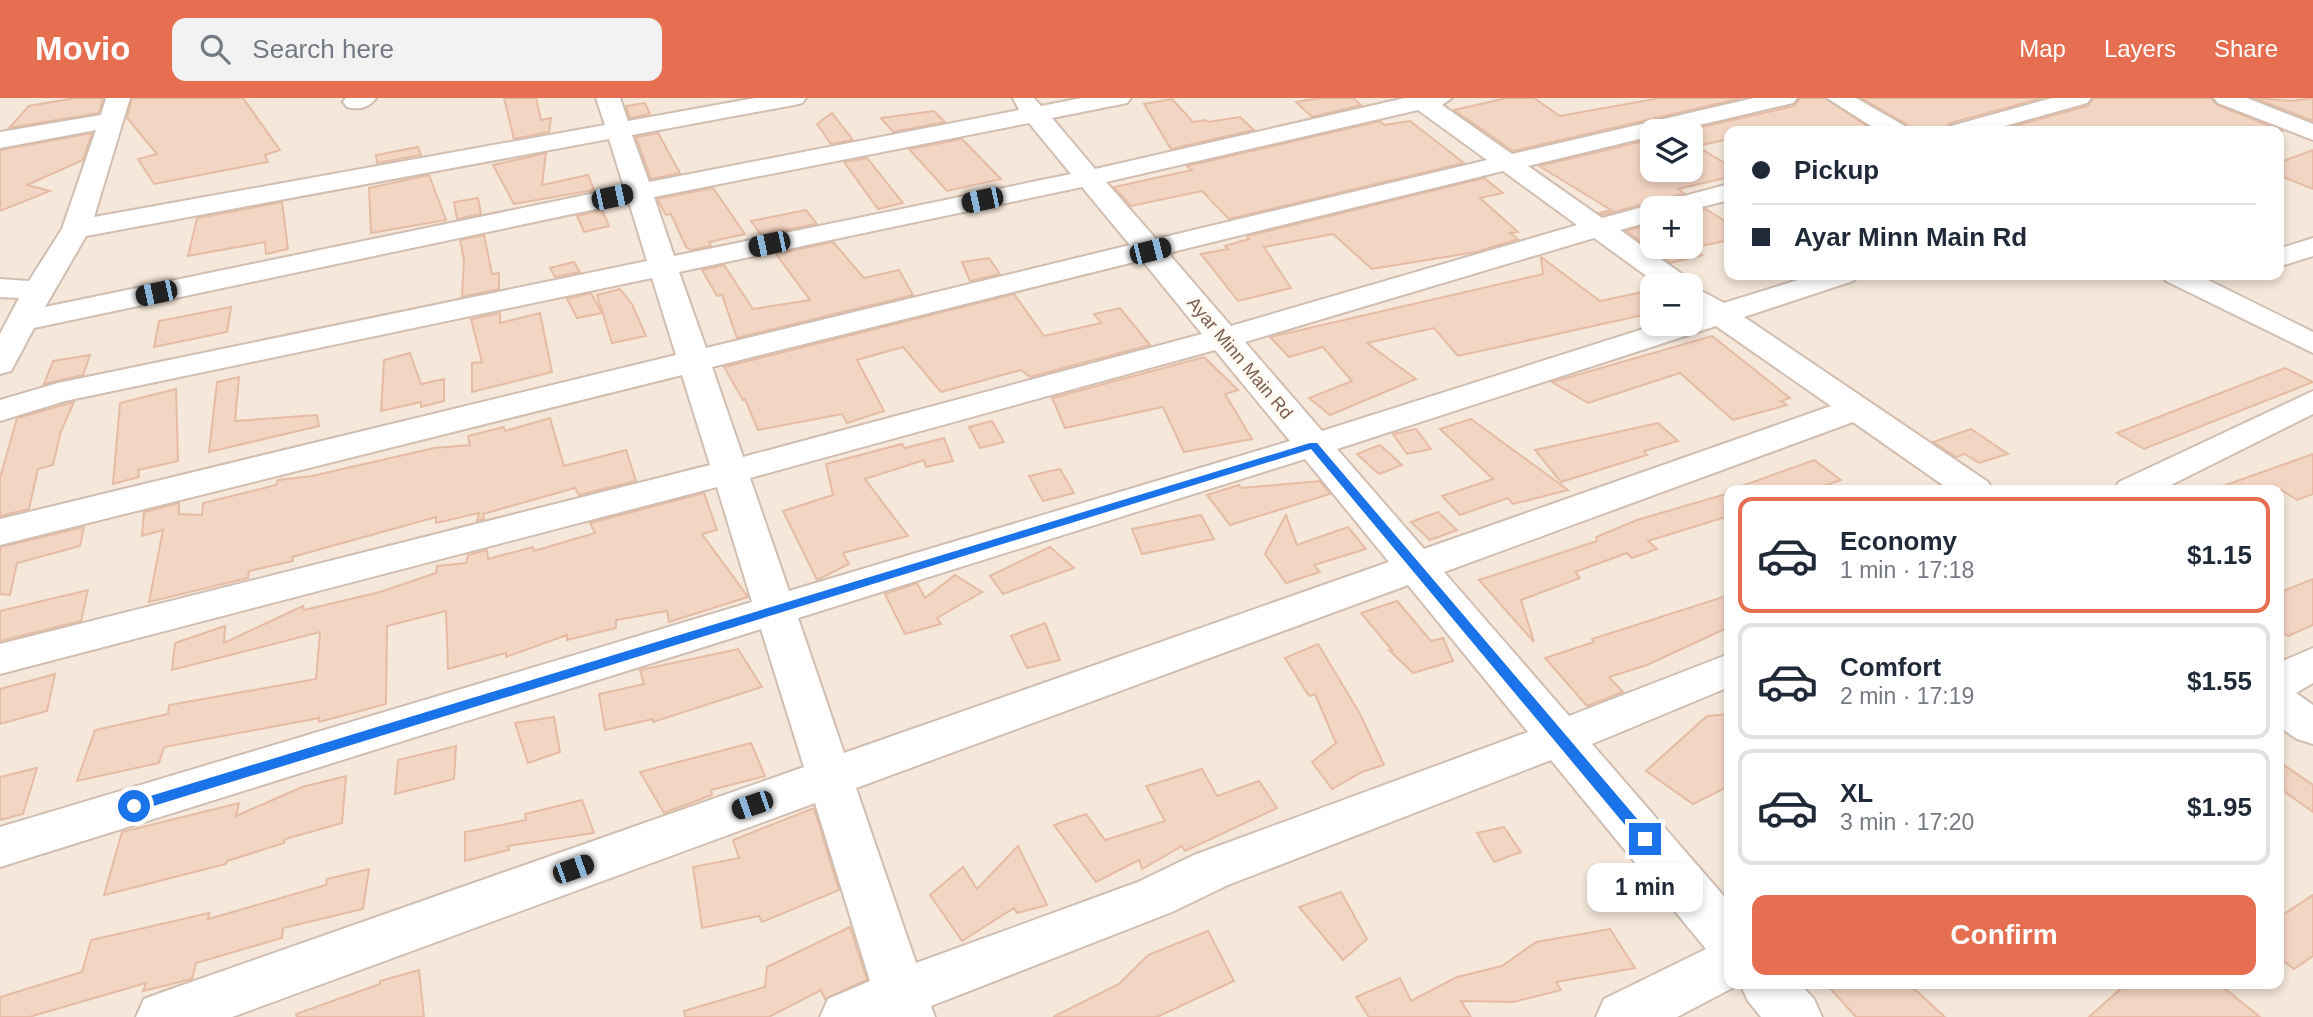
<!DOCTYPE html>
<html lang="en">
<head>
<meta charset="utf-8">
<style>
	body { margin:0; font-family:Arial,sans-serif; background:#f2f2f3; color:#1f2937; height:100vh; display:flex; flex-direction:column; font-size:26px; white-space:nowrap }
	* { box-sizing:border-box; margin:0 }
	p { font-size:23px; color:#747a83 }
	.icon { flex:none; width:38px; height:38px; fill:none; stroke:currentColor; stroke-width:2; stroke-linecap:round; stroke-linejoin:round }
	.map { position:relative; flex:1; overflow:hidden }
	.panel { position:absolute; left:1724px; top:387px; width:560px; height:504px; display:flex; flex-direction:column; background:#fff; border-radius:14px; box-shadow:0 4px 10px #0003 }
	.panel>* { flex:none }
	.top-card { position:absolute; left:1724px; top:28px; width:560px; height:154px; border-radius:14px; box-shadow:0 4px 10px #0003; display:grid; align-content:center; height:154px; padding:0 28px; background:#fff }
	.fabs { position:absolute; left:1640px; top:21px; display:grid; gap:14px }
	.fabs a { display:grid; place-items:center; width:63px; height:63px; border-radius:14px; background:#fff; box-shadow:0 4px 10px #0003; font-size:35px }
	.end { position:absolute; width:32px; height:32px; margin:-16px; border:9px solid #1a73e8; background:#fff; box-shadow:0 0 0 4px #fff }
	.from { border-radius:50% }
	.bubble { position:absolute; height:49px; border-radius:14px; background:#fff; box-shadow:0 4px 10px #0003; font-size:23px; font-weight:700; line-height:49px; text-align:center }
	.car { position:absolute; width:21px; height:42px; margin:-21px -10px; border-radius:9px; box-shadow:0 0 5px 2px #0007; background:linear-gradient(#222 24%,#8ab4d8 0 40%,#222 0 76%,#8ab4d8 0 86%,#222 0) }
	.top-card b { display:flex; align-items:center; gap:24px; height:66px; font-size:26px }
	.top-card b+b { border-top:2px solid #e0e1e3 }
	.top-card i { width:18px; height:18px; background:#1f2937 }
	ul { padding:12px 0 0; list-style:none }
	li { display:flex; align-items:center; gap:21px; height:116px; margin:0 14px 10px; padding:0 14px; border:4px solid #e0e1e3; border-radius:14px }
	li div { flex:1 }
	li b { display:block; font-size:26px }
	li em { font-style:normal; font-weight:700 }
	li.active { border-color:#e76f51 }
	li>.icon { width:63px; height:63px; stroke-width:1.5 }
	.cta { display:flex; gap:14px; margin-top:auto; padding:14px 28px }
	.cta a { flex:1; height:80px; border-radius:14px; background:#e76f51; color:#fff; font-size:28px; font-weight:700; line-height:80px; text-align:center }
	header { display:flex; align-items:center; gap:42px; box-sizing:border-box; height:98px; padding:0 35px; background:#e76f51; color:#fff }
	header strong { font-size:33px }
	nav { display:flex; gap:38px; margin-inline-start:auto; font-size:24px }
	.search { width:490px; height:63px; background:#f2f2f3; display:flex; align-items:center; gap:18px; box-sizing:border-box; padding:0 24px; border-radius:14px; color:#747a83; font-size:26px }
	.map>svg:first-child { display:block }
</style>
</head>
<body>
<header>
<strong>Movio</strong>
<div class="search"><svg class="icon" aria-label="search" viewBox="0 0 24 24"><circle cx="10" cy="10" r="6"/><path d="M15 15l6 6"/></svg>Search here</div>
<nav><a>Map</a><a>Layers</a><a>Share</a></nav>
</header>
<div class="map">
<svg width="2313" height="919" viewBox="0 0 2313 919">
	<rect width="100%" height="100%" fill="#fdf6ec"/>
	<path fill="#f5e8da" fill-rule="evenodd" d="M0,0H2313V919H0ZM1652,33H1690V72H1652ZM1729,33H2278V177H1729ZM1652,110H1690V149H1652ZM1652,187H1690V226H1652ZM1729,392H2278V886H1729Z"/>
	<g fill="#f3d5c3" stroke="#e6bba3" stroke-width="2">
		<polygon points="75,0 103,0 99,15 9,30 29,8"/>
		<polygon points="132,0 243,0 280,52 265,57 268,64 154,86 138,61 157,56 127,20"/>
		<polygon points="504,0 536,0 541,22 551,20 549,34 514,41"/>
		<polygon points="1320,0 1353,0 1361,7 1312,19 1296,4"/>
		<polygon points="1507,0 1534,0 1560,18 1660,0 1742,0 1513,53 1454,12"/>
		<polygon points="1800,0 1825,0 1874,33 1729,33 1729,41 1697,48 1729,68 1729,79 1678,91 1684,95 1603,117 1599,115 1611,112 1539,68 1652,41 1652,72 1690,72 1690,33 1684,33 1794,8"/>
		<polygon points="1861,0 2042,0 1950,25 1945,33 1911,33 1906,26"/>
		<polygon points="2094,0 2211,0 2217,7 2283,33 1996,33 2088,8"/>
		<polygon points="2254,0 2291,3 2313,0 2313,23"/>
		<polygon points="1172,1 1193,24 1205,22 1208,24 1240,19 1254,32 1171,51 1144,6"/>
		<polygon points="645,5 650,16 630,20 626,8"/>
		<polygon points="934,13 945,24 893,34 881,20"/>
		<polygon points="832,15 853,42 831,46 817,26"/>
		<polygon points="1380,23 1384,27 1410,23 1464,65 1229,121 1202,93 1131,108 1114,89 1192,72 1187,68"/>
		<polygon points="92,35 83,62 27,87 50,93 0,113 0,52"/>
		<polygon points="658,35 680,75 651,81 636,39"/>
		<polygon points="962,41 1001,81 947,93 909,51"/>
		<polygon points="418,49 421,57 377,65 376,57"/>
		<polygon points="2313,52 2313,91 2278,77 2278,65"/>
		<polygon points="546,55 542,87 588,77 594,92 514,106 493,67"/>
		<polygon points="867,60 903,105 878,111 844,64"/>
		<polygon points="429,77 446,122 371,135 369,90"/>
		<polygon points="1484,80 1503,95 1480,100 1518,134 1510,135 1518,141 1476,154 1372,171 1333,136 1264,149 1291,190 1238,203 1201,156 1228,151 1225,148 1249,141 1247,138"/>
		<polygon points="713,90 745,136 709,144 711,148 691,152 686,149 671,116 666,117 657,101"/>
		<polygon points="478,100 481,116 457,121 454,104"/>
		<polygon points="282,104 288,151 266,156 265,144 188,158 197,120"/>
		<polygon points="1706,111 1729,126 1729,142 1692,150 1702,157 1671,165 1626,133 1652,126 1652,149 1690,149 1690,115"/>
		<polygon points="602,112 609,128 584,134 577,118"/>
		<polygon points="806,112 817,126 761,137 751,123"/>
		<polygon points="484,137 492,176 499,175 499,191 462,199 464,162 460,142"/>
		<polygon points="833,144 864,180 899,172 913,197 737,240 722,197 717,198 702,172 724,167 753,211 810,202 776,156"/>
		<polygon points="1541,159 1600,203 1652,192 1652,215 1458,258 1434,230 1367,245 1416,281 1330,317 1309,300 1352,283 1323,249 1289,259 1270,239 1543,176"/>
		<polygon points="989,160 1000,176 970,183 962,164"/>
		<polygon points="574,164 580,174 555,179 550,170"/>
		<polygon points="620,191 632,206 646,238 612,245 597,197"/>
		<polygon points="591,195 602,215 577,220 567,201"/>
		<polygon points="1014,196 1044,238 1101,225 1094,216 1120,210 1150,247 1030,279 1021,272 941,294 903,249 857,262 884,313 847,325 842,316 758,332 745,301 743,302 724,269"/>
		<polygon points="231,209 227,234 154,249 159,223"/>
		<polygon points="500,215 500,225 540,215 552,274 472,294 472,265 482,264 471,221"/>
		<polygon points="1712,238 1790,300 1781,303 1787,307 1733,322 1680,275 1588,305 1552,284"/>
		<polygon points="410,255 421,286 444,281 444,303 421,309 421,304 381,313 384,262"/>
		<polygon points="90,257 83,277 44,286 53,263"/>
		<polygon points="1204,259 1238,292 1225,296 1252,341 1184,354 1163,309 1065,330 1052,300"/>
		<polygon points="2285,270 2313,284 2144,351 2117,335"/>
		<polygon points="239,279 235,323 317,317 319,328 209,354 217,284"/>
		<polygon points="176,291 178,363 138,372 139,379 113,386 120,305"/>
		<polygon points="74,304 61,333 53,367 38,371 29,411 0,418 0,380 17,320"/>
		<polygon points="550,320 564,368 626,352 636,383 579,397 575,390 483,416 484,421 477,423 479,415 436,425 436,419 292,459 293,463 249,473 248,480 149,504 163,432 142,438 144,414 179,405 179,416 202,417 203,405 276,387 278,382 312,378 434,350 470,347 468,338 504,329 505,333"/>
		<polygon points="1471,321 1568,392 1513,406 1508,400 1460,417 1442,398 1493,381 1440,331"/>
		<polygon points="992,323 1004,344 980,350 969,329"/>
		<polygon points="1658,325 1678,343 1644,353 1647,357 1561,384 1535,352"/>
		<polygon points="1416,331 1431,351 1407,356 1393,336"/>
		<polygon points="1971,331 2008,356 1979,365 1965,356 1956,359 1933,344"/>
		<polygon points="944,340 953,363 926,369 924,362 865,381 908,438 843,455 849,466 817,482 783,413 833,397 826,366 902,346 905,350"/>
		<polygon points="1380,347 1402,367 1379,376 1357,356"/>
		<polygon points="2313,356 2313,396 2297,402 2281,392 2221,392 2220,389"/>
		<polygon points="1814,362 1841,382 1813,392 1739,392 1739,389"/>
		<polygon points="1060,371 1074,395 1043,403 1029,378"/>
		<polygon points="1320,383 1330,396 1230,427 1207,397 1239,387 1241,390"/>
		<polygon points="704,395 717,432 702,436 748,499 669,524 667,513 616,522 616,530 567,542 567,537 506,559 506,555 448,571 446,513 387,528 386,606 319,624 319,620 164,649 159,665 77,683 95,632 168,616 169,607 316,581 320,534 172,572 175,545 225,528 224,545 303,508 304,512 380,494 436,475 437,468 466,465 468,457 487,452 488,461 533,449 534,453 595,435 590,425"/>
		<polygon points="1729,395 1729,418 1648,443 1657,451 1632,460 1627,455 1575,474 1580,480 1521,502 1534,544 1479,482 1597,443 1596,439 1637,422"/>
		<polygon points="1438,414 1457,432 1430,442 1411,424"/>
		<polygon points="1201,417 1214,441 1142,456 1132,431"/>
		<polygon points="1286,417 1297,447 1348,429 1366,451 1314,467 1320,474 1286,485 1265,456"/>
		<polygon points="84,429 80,448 17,465 10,497 0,496 0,449"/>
		<polygon points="1050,449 1074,470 1003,496 990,478"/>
		<polygon points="955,477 982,494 937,520 941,526 905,536 885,496 917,485 925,500"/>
		<polygon points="2313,481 2313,527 2288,538 2278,531 2278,495"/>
		<polygon points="88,492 81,523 0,543 0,513"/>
		<polygon points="1729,497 1729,529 1647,567 1609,579 1623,594 1587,608 1545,560 1594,544 1592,541"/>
		<polygon points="1397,503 1431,543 1443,540 1453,563 1413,575 1389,552 1392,552 1361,515"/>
		<polygon points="1045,525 1060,562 1027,570 1011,538"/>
		<polygon points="1318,546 1360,616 1384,667 1362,674 1332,691 1312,664 1336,645 1315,596 1309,598 1285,560"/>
		<polygon points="738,551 762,589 653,624 653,621 605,632 599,596 644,586 640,572"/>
		<polygon points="55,576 47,613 0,626 0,591"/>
		<polygon points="1729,616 1729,688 1693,706 1646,673 1707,618"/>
		<polygon points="554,619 560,654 528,665 515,625"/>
		<polygon points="751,645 765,678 711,692 712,697 664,715 640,674"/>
		<polygon points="456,648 454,681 395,696 398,662"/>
		<polygon points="2278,663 2313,687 2313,714 2278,689"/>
		<polygon points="37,670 23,716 0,722 0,679"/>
		<polygon points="1202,671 1217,698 1259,683 1277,710 1185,753 1182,748 1142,771 1139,762 1096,784 1054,727 1086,716 1105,742 1165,723 1146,688"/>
		<polygon points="346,678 342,725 285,741 284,745 227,763 226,766 104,797 122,734 239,705 236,718 302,689"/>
		<polygon points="582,702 594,735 508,748 509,752 465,763 465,734 526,722 525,716"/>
		<polygon points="814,710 839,792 762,824 759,818 702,830 693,769 739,760 733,742"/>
		<polygon points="1504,729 1521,754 1494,764 1477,735"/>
		<polygon points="1018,748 1047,807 1017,815 1014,810 962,843 930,797 963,769 977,791"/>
		<polygon points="369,771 363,811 283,830 282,840 196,865 192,881 143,893 146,885 29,919 0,919 0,899 82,874 91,842 209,815 208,821 326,787 327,781"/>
		<polygon points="1341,794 1367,841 1343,862 1299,809"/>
		<polygon points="2313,797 2313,858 2294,871 2278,859 2278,820"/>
		<polygon points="850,829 867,882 825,901 821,892 769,919 685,919 684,913 765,889 767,869"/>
		<polygon points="1610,831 1635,870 1556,884 1561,892 1513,904 1461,903 1471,919 1369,919 1356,899 1400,880 1411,903 1457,879 1502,868 1536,844"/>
		<polygon points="1208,833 1234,883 1157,919 1053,919 1119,886 1148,857"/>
		<polygon points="419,872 424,919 297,919 296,916 380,886 380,883"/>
		<polygon points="1826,886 1909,886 1945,919 1856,919"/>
		<polygon points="2126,886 2219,886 2260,919 2089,919"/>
	</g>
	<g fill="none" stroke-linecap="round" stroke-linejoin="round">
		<defs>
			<g id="minor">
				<path d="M106,0H130L94,119L605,27L596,0H620L628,23L755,0H806L802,5L794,7L632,37L649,84L1019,12L1013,0H1034L1041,8L1082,0H1131L1127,5L1052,20L1095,71L1405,0H1452L1442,7L1512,56L1754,0H1797L1793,5L1674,33H1652V38L1528,68L1602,120L1729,86V102L1690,112L1652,110V123L1620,132L1689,181L1692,188L1724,205L1814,177H1858L1853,183L1744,219L1988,384L1993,392H1950L1853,324L1444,474L1569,618L1729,556V589L1592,646L1729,804V886H1800L1814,901L1822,919H1761L1748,903L1740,886L1677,919H1596L1604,901L1706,851L1551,662L1228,787L1172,814L931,908L935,919H820L828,901L870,883L815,705L232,919H136L144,901L163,894L804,669L761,531L0,769V729L752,504L717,389L0,576V546L710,367L682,277L0,447V421L676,257L652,180L65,303L0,323V302L58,285L647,163L629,104L34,230L11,273L0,276V236L19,200L0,199V181L29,183L62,131L96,32L0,50V34L101,17ZM1418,12L1487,62L1156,141L1106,84ZM1029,25L1071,76L674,158L654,99ZM609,41L624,89L45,209L86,138ZM1503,73L1577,127L1231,228L1168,155ZM1082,89L1130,147L706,250L679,174ZM1594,140L1659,187H1690V210L1696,214L1690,216V226H1659L1322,333L1245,244ZM1142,162L1202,236L743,359L712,269ZM1716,228L1831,308L1424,451L1337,351ZM1215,252L1290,343L789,493L750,380ZM1305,361L1389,464L844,655L798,520ZM1408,487L1528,634L1194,757L1138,784L916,865L856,690Z"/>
				<path d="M346,0H376C369,10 358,12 347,9L343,4Z"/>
				<polygon points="1827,0 1856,0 1905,28 1908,33 1879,33"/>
				<polygon points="2052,0 2091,0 2087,5 1987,33 1948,33 1951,28"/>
				<polygon points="2214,0 2247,0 2313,26 2313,42 2218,5"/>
				<polygon points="2313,140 2313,158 2278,169 2278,151"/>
				<polygon points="2161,177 2198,177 2313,234 2313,255 2166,183"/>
				<polygon points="2313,293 2313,316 2161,392 2114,392 2119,384"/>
				<polygon points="2313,550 2313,585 2296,595 2313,607 2313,646 2297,641 2278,628 2278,565"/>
			</g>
		</defs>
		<use href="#minor" stroke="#d1beb0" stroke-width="4"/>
		<use href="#minor" fill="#fff" fill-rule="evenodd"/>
	</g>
	<polygon fill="#1a73e8" points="1310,345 1317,345 1650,736 1650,745 1640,745 1311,351 134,714 127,708 134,703"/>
	<g text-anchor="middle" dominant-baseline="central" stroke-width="7" stroke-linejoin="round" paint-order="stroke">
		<g font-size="18" fill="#7a5c4d" stroke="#fffaf3">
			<text transform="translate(1240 260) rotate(50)">Ayar Minn Main Rd</text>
		</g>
	</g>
</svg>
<div class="fabs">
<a><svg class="icon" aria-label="layers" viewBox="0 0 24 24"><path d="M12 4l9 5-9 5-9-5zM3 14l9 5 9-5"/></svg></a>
<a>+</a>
<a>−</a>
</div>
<i class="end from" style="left:134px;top:708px"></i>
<i class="end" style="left:1645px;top:741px"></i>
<div class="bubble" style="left:1587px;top:765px;width:116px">1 min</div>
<i class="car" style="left:612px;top:99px;rotate:78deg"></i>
<i class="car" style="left:982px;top:102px;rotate:258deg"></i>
<i class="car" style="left:769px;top:146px;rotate:258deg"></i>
<i class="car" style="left:1150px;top:153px;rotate:76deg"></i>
<i class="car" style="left:156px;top:195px;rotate:258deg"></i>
<i class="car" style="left:752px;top:707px;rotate:251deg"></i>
<i class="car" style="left:573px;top:771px;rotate:70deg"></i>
<div class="top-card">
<b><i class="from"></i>Pickup</b>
<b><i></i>Ayar Minn Main Rd</b>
</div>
<section class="panel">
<ul>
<li class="active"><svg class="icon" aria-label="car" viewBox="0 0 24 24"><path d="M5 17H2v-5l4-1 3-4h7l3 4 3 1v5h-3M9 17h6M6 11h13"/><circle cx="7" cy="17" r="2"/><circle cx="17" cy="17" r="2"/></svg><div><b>Economy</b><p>1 min · 17:18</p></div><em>$1.15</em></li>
<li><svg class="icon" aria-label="car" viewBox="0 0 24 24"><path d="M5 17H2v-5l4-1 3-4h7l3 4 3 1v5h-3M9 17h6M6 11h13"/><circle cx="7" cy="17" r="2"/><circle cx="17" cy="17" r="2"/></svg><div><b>Comfort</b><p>2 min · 17:19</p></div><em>$1.55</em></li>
<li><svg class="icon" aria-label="car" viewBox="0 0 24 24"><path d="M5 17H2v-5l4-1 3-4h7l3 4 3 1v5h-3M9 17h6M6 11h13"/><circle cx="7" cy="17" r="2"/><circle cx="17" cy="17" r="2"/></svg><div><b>XL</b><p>3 min · 17:20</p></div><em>$1.95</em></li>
</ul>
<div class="cta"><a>Confirm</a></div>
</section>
</div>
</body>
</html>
